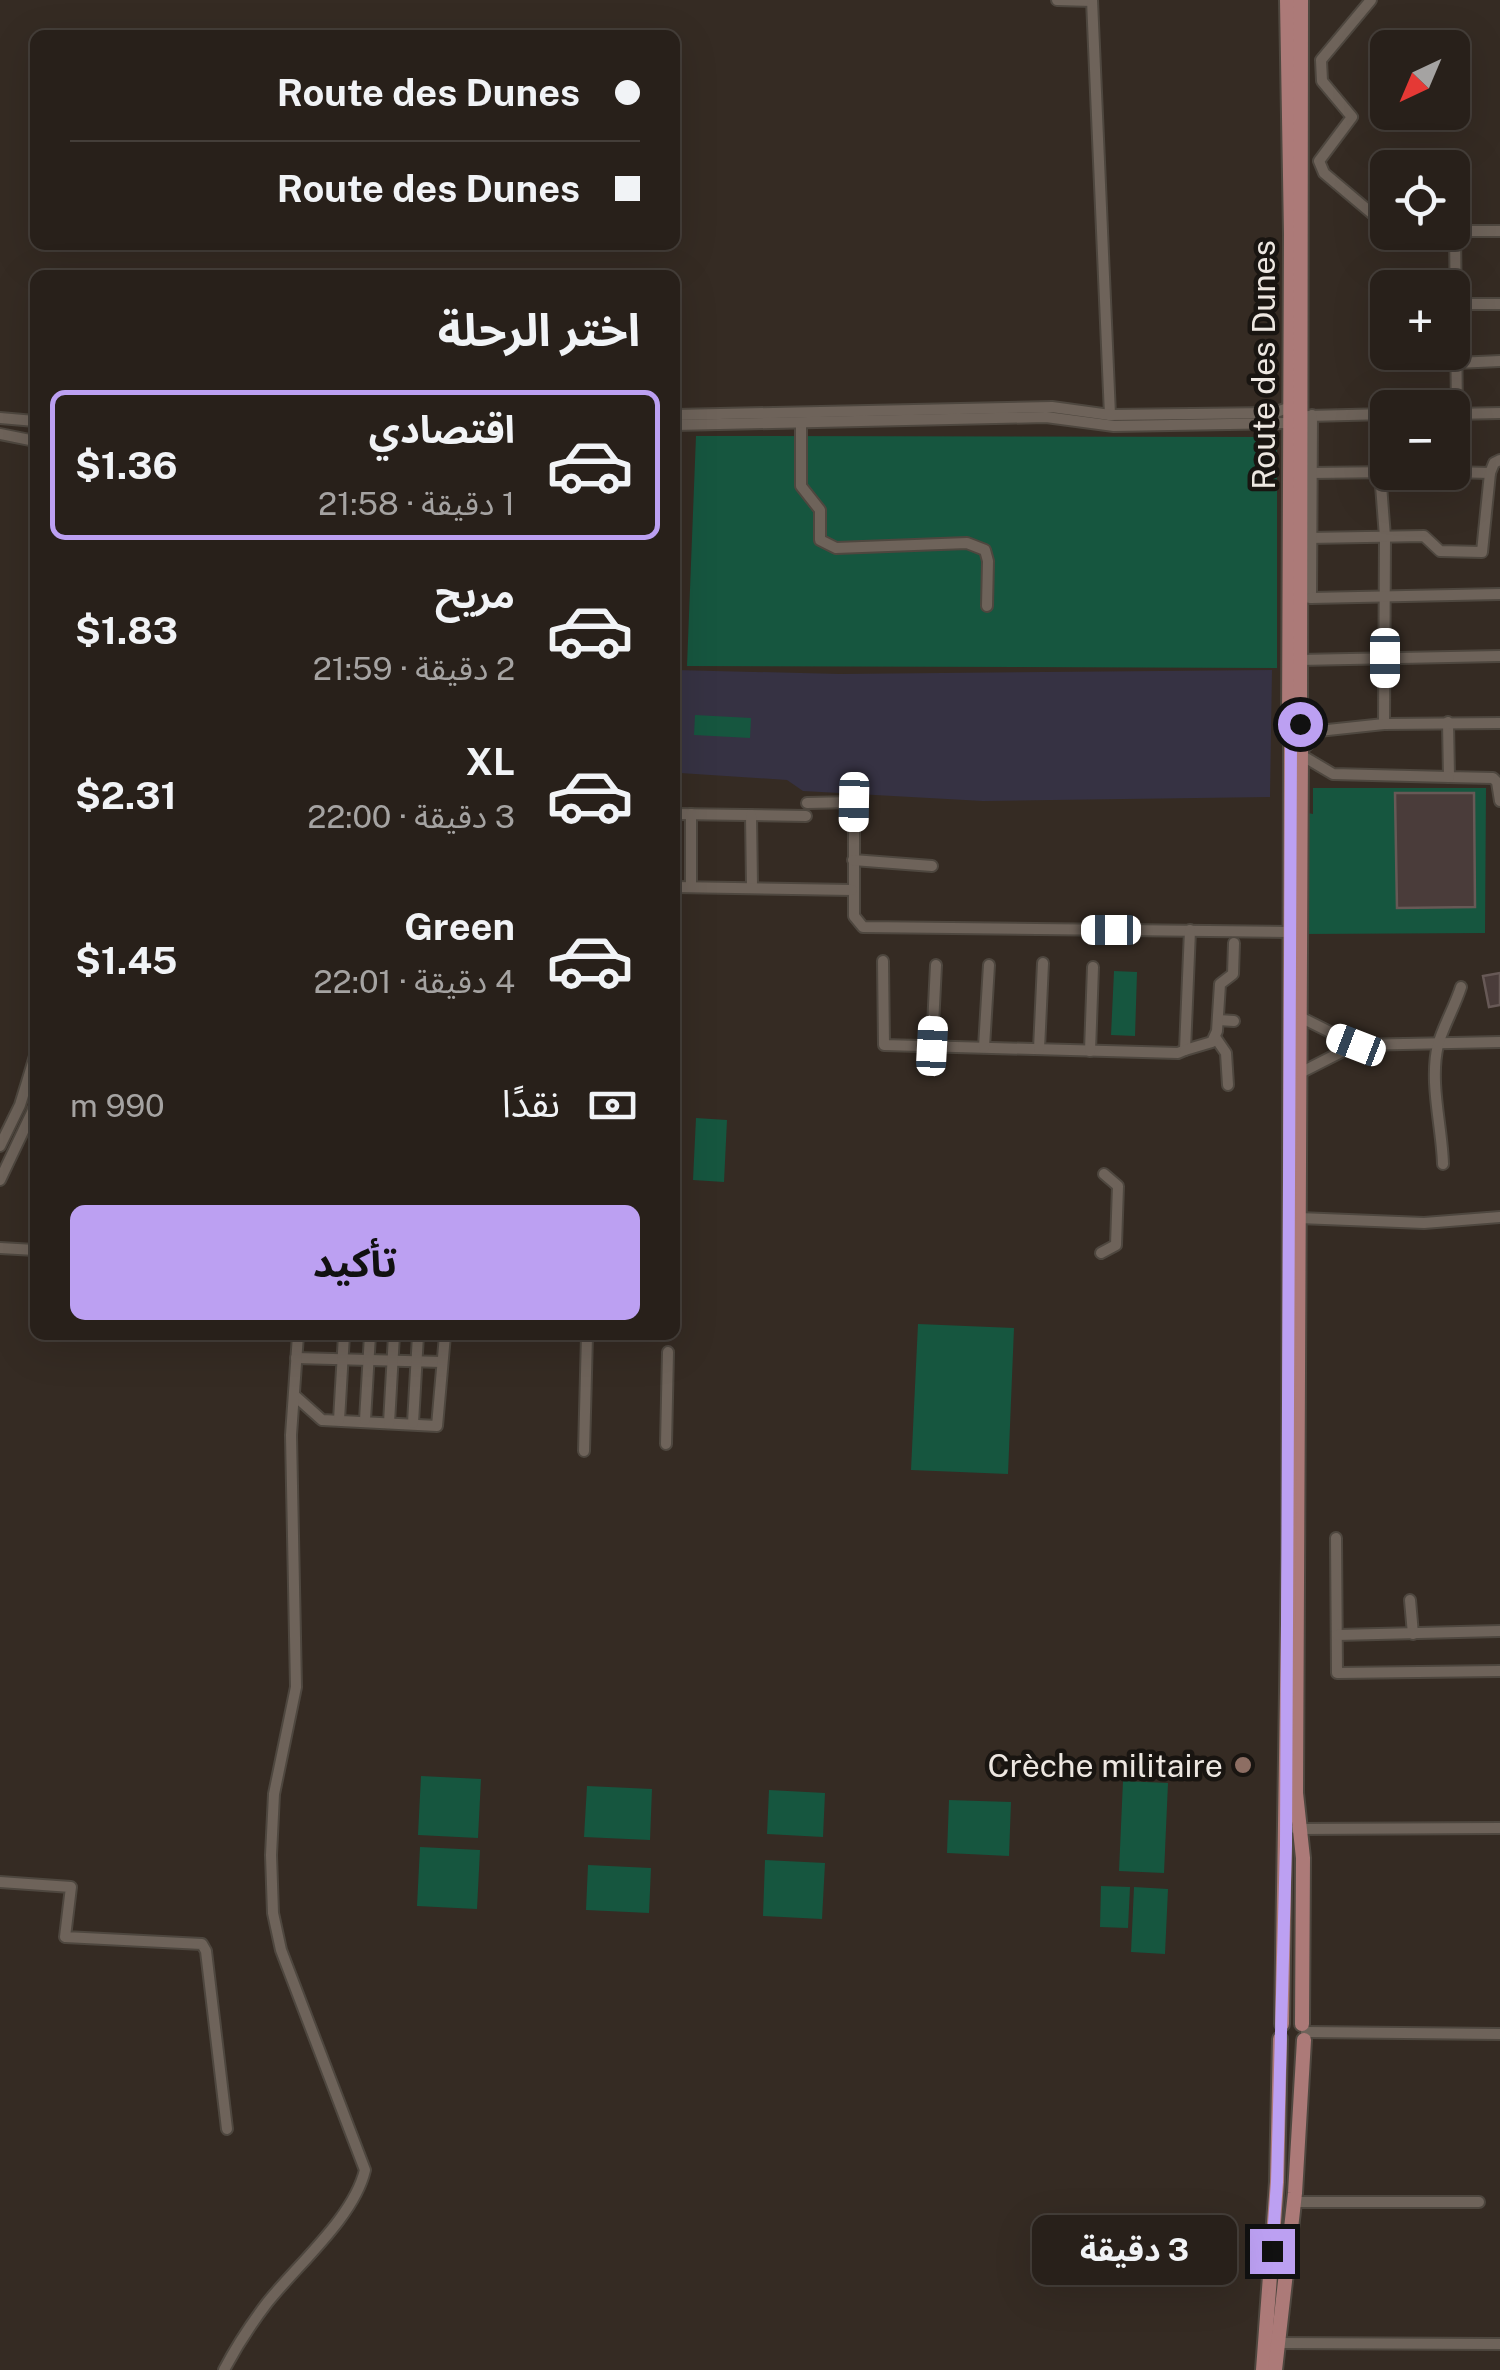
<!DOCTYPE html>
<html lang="ar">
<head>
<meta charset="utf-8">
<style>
	body { margin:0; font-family:"Public Sans","Noto Sans Arabic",sans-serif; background:#302823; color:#f1f3f6; direction:rtl; height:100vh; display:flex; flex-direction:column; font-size:38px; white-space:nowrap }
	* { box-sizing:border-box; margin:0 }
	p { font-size:32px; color:#a5a3a2 }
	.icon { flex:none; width:55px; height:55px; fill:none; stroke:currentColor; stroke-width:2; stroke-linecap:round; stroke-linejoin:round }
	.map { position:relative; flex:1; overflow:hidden; direction:ltr }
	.details { position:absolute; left:30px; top:270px; width:650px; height:1070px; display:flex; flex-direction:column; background:#28201a; border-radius:15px; box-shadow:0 10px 40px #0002,0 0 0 2px #443e39; direction:rtl }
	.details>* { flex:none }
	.hud { position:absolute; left:30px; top:30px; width:650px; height:220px; border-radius:15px; box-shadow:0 10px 40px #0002,0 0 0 2px #443e39; direction:rtl; display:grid; align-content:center; height:220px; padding:0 40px; background:#28201a }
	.needle { width:65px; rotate:224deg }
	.controls { position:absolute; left:1370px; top:30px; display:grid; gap:20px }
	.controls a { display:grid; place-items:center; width:100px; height:100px; border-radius:15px; background:#28201a; box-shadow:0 10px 40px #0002,0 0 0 2px #443e39; font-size:50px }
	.end { position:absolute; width:45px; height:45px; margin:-22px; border:12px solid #bca0f2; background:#111; box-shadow:0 0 0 5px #111 }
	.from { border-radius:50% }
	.bubble { position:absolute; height:70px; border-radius:15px; background:#28201a; box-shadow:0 10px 40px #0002,0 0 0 2px #443e39; font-size:32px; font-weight:700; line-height:70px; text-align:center; direction:rtl }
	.car { position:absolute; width:30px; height:60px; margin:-30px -15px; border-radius:12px; box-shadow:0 0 8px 2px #0007; background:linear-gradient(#fff 24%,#345 0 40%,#fff 0 76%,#345 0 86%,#fff 0) }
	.hud b { display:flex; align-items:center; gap:35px; height:95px; font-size:38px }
	.hud b+b { border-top:2px solid #443e39 }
	.hud i { width:25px; height:25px; background:#f1f3f6 }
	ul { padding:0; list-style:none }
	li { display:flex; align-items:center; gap:30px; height:150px; margin:0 20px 15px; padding:0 20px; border:5px solid transparent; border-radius:15px }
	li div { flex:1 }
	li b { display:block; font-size:38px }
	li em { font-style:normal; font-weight:700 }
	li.selected { border-color:#bca0f2 }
	li>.icon { width:90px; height:90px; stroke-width:1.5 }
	h2 { padding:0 40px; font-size:45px; line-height:120px }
	.pay { display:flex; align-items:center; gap:25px; height:110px; padding:0 40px; font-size:38px }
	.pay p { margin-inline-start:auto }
	.action { display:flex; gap:20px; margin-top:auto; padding:20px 40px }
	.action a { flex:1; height:115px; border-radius:15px; background:#bca0f2; color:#111; font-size:40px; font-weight:700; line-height:115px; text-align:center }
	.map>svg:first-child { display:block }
</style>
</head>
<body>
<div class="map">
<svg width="1500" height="2370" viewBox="0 0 1500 2370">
	<rect width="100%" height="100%" fill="#352b23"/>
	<polygon fill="#363243" points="675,670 840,674 1272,670 1270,797 983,801 803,791 787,780 680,773 675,803"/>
	<g fill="#16563f">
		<polygon points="696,436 1277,437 1277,668 687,666"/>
		<polygon points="695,715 751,718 750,738 694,735"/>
		<polygon points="1313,788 1486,788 1485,933 1304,934 1308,813 1313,814"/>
		<polygon points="1114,971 1137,972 1135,1036 1111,1035"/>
		<polygon points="696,1118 727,1120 724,1182 693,1180"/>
		<polygon points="918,1324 1014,1328 1008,1474 911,1470"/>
		<polygon points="421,1776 481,1779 478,1838 418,1835"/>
		<polygon points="1123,1781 1168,1783 1164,1873 1119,1871"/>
		<polygon points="587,1786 652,1789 650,1840 584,1837"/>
		<polygon points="769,1790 825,1793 823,1837 767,1834"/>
		<polygon points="949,1800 1011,1802 1009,1856 947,1853"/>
		<polygon points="420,1847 480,1850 477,1909 417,1906"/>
		<polygon points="765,1860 825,1863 822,1919 763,1916"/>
		<polygon points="588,1865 651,1868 649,1913 586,1910"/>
		<polygon points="1101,1886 1130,1887 1128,1928 1100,1927"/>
		<polygon points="1134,1887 1168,1889 1165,1954 1131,1952"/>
	</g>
	<g fill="#4a3c3a" stroke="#675956" stroke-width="2.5">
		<polygon points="1395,793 1474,793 1475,907 1397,908"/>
		<polygon points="1500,973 1500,1005 1489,1007 1483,976"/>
	</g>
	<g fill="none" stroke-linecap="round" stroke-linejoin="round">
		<defs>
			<g id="minor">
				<polyline points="1057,0 1092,1"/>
				<polyline points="1092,0 1110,415"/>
				<polyline points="1371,0 1321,60 1322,81 1352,117 1319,161 1324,173 1388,227"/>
				<polyline points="1452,231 1500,231"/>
				<polyline points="1455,231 1457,414"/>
				<polyline points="1455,304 1500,304"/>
				<polyline points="1456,363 1500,361"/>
				<polyline points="1386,414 1387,473"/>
				<polyline points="1453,414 1500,413"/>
				<polyline points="675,415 1052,407 1110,415 1273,413 1288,408"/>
				<polyline points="1308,416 1388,414"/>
				<polyline points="0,418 35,421"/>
				<polyline points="801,423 801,486 820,510 820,540 836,548 967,543 985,550 988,561 987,606"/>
				<polyline points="675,425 1046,417 1114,426 1288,423"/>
				<polyline points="0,434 35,441"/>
				<polyline points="1380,472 1385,537 1384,724"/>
				<polyline points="1452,472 1490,473"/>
				<polyline points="1310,473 1396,472"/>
				<polyline points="1308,538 1424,536 1440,551 1482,552 1490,473 1494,463 1500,460"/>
				<polyline points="1299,596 1311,598 1312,415"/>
				<polyline points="1311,598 1500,594"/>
				<polyline points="1299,660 1500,656"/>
				<polyline points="1448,722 1449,777 1493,778 1497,782 1500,801"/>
				<polyline points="1309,732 1384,724 1500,723"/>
				<polyline points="1301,755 1333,774 1449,777"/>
				<polyline points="807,803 854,802 854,916 863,927 1289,932"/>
				<polyline points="675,814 806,816"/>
				<polyline points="751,815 752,886"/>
				<polyline points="853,860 932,866"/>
				<polyline points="675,887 852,890"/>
				<polyline points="691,887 691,814"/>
				<polyline points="883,961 884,1045 1178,1053 1185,1050 1190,930"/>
				<polyline points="1298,1016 1356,1045 1500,1042"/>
				<polyline points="1218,1020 1234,1021"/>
				<polyline points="1215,1037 1226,1053 1228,1085"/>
				<polyline points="932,1046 936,965"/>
				<polyline points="984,1047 989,965"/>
				<polyline points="1039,1049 1043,963"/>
				<polyline points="1185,1050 1212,1042 1217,1031 1220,984 1233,974 1234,943"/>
				<polyline points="1090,1051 1093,967"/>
				<polyline points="1300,1073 1355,1045"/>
				<polyline points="0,1146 20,1105 35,1056"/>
				<path d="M1443,1164C1442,1127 1429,1082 1438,1045C1442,1029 1455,1006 1461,987"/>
				<polyline points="0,1180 35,1106"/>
				<polyline points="1299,1218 1424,1223 1500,1217"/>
				<polyline points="0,1248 35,1250"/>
				<polyline points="1101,1253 1116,1245 1118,1186 1104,1174"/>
				<polyline points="296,1358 442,1362"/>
				<polyline points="294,1395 322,1420 437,1426 445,1335"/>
				<polyline points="339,1420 344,1335"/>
				<polyline points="365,1420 370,1335"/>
				<polyline points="389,1423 394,1335"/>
				<polyline points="413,1423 418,1335"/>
				<polyline points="666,1444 668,1352"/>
				<polyline points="584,1451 587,1335"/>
				<polyline points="1336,1538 1337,1673 1500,1671"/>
				<polyline points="1410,1600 1413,1634"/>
				<polyline points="1337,1635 1500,1631"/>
				<polyline points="1296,1829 1500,1828"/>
				<polyline points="0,1882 71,1887 65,1937 202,1944 206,1951 227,2129"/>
				<polyline points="1306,2032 1500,2034"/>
				<polyline points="1294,2202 1479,2202"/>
				<polyline points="1276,2343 1500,2344"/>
				<path d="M224,2370C236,2347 251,2324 267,2303C297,2265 354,2217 365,2170L281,1950L273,1913L271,1855L274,1794L296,1687L291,1435L298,1335"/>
			</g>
			<g id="major">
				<polyline points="1287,0 1291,234 1289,730"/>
				<polyline points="1300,724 1301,0"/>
				<circle cx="1299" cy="735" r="11"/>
				<polyline points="1301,746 1296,1793 1303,1858 1302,2024"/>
				<polyline points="1282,2024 1289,1557 1291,743"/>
				<polyline points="1263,2370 1277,2182 1280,2039"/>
				<polyline points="1275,2370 1295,2193 1304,2040"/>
			</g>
		</defs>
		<use href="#minor" stroke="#4e473f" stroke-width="14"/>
		<use href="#major" stroke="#4e473f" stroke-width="18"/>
		<use href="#minor" stroke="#6e635a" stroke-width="10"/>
		<use href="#major" stroke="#ac7a78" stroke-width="14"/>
	</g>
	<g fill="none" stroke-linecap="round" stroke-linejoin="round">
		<polyline stroke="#bca0f2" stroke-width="12" points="1272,2251 1277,2182 1286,1845 1291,743 1288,734 1291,728 1300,724"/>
	</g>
	<circle fill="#8d6e63" stroke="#191511" stroke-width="4" cx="1243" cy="1765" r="10"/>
	<g text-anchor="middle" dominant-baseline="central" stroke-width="9" stroke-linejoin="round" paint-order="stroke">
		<g font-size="32" fill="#ede7e1" stroke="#191511">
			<text transform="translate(1263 365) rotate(-90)">Route des Dunes</text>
		</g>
		<g font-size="32" fill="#ede7e1" stroke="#191511" text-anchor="end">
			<text x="1223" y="1765">Crèche militaire</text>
		</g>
	</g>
</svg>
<div class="controls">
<a><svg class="needle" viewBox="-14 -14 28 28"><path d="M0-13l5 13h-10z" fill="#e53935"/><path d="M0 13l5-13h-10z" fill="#a5a3a2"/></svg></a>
<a><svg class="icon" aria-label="locate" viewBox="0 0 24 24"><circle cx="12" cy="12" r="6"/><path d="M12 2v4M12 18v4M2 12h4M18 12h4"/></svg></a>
<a>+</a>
<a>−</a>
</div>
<i class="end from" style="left:1300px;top:724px"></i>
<i class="end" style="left:1272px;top:2251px"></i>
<div class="bubble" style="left:1032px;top:2215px;width:205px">3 دقيقة</div>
<i class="car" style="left:1385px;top:658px;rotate:180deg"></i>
<i class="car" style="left:854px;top:802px;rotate:181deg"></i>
<i class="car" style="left:1111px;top:930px;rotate:270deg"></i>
<i class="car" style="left:1356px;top:1045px;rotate:291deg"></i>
<i class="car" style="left:932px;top:1046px;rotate:3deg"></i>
<div class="hud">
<b><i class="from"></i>Route des Dunes</b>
<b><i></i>Route des Dunes</b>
</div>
<section class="details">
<h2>اختر الرحلة</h2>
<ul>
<li class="selected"><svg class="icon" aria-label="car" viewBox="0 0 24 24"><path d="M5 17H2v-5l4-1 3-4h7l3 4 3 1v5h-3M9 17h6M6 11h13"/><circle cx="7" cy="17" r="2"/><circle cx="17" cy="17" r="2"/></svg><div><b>اقتصادي</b><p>1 دقيقة · 21:58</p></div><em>$1.36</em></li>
<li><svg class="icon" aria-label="car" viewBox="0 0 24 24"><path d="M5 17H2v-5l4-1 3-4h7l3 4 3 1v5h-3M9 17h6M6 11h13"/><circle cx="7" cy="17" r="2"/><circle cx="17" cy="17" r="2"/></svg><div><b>مريح</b><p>2 دقيقة · 21:59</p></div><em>$1.83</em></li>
<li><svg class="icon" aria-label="car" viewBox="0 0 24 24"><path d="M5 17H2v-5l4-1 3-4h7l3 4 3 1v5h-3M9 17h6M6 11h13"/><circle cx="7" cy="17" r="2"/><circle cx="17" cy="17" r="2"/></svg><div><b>XL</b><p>3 دقيقة · 22:00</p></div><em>$2.31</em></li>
<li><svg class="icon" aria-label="car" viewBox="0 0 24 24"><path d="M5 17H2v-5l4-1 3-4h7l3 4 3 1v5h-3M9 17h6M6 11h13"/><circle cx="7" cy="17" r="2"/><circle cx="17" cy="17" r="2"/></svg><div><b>Green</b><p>4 دقيقة · 22:01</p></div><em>$1.45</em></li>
</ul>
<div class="pay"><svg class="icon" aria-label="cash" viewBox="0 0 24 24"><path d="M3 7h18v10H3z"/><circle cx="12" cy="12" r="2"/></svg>نقدًا<p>990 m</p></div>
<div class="action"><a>تأكيد</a></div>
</section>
</div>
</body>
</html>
